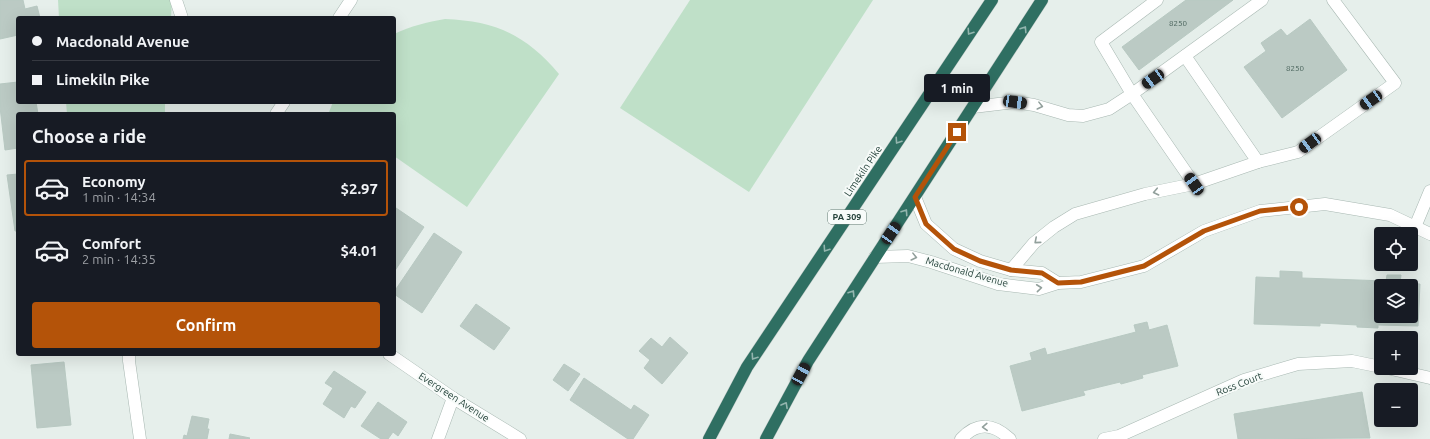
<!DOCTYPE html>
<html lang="en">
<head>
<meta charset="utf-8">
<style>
	body { margin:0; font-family:Ubuntu,sans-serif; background:#242831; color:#f1f3f6; height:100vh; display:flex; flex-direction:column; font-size:15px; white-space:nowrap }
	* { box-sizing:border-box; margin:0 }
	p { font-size:13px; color:#9ea1a6 }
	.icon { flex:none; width:22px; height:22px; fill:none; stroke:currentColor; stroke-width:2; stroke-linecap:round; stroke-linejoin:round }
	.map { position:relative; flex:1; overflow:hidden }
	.drawer { position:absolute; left:16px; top:112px; width:380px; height:244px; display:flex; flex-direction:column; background:#171b24; border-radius:4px; box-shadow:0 4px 16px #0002 }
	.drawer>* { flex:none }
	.top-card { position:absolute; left:16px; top:16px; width:380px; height:88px; border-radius:4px; box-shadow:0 4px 16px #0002; display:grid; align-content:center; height:88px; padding:0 16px; background:#171b24 }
	.buttons { position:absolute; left:1374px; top:227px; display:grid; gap:8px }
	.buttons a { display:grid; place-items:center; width:44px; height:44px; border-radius:4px; background:#171b24; box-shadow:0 4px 16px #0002; font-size:20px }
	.end { position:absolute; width:18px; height:18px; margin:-9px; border:5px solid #b45309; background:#fff; box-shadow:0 0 0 2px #fff }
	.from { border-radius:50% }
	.bubble { position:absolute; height:28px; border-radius:4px; background:#171b24; box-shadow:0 4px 16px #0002; font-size:13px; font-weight:700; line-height:28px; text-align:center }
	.car { position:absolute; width:12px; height:24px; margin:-12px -6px; border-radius:5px; box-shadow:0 0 3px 1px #0007; background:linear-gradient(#222 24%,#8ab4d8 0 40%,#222 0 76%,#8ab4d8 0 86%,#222 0) }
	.top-card b { display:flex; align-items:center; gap:14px; height:38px; font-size:15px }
	.top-card b+b { border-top:1px solid #363941 }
	.top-card i { width:10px; height:10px; background:#f1f3f6 }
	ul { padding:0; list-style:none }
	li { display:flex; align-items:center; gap:12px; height:56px; margin:0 8px 6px; padding:0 8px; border:2px solid transparent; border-radius:4px }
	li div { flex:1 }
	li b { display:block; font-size:15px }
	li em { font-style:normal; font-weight:700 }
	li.current { border-color:#b45309 }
	li>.icon { width:36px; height:36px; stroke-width:1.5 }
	h2 { padding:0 16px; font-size:18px; line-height:48px }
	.primary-button { display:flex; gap:8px; margin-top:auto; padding:8px 16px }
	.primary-button a { flex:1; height:46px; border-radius:4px; background:#b45309; color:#fff; font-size:16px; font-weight:700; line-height:46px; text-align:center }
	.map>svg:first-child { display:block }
</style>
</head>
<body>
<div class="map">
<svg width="1430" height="439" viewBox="0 0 1430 439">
	<rect width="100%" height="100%" fill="#e6efeb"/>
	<g fill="#bfe0c8">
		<polygon points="58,0 172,0 171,18 59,18"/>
		<polygon points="690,0 873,0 749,192 620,108"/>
		<path d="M445,19C496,21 526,35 559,74L467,207L394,156V114H332L329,112L333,102H394V34C411,26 427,22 445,19Z"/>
		<polygon points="66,102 165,102 165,114 67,114"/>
	</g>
	<g fill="#bbcac4" stroke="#b8c9c2" fill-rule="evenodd">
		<polygon points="0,0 23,0 25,9 37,6 40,18 18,18 18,35 0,39"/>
		<polygon points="1186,0 1233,0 1139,70 1122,47"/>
		<polygon points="1310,19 1347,70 1282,118 1244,67 1266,51 1261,43 1281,29 1287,36"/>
		<polygon points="18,82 18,102 36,102 38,114 18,114 18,148 5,150 0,107 0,84"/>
		<polygon points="18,174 18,231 15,231 7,175"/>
		<polygon points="396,208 424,227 394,272 394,210"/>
		<polygon points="434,233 462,252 422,313 394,294 394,292"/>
		<path d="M1280,271L1302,272V278L1386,281L1387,275H1401L1400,283L1420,284L1418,326L1378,325V328L1357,327V325L1320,323V326L1254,324L1256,277L1280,278ZM1381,286H1411V316H1381Z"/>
		<polygon points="476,304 510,328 494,350 460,326"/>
		<polygon points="1147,322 1149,330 1167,325 1178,366 1142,375 1143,378 1121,384 1120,382 1083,391 1085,395 1022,411 1010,366 1032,360 1030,353 1045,348 1047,355 1136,332 1134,325"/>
		<polygon points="670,337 688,353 662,384 644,368 650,360 639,351 651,338 662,347"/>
		<polygon points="64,362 71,425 37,428 31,365"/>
		<polygon points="564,364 580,374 568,391 553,380"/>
		<polygon points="334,371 366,392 355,408 351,406 344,418 323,404 333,388 325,383"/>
		<polygon points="584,378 631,410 634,405 649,415 633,439 628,439 570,400"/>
		<polygon points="1362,392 1370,438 1238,439 1234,414"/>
		<polygon points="378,402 407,422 398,436 393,432 388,439 381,439 361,426"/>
		<polygon points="192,416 209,419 207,429 209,429 207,439 183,439 184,435 187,436"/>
		<polygon points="230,434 250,438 249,439 229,439"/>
	</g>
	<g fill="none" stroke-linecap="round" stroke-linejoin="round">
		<defs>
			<g id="lane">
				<polyline points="176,0 182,18"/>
				<polyline points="1157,0 1101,42 1132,94 1262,0"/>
				<polyline points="973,107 1015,102 1034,105 1068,115 1083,116 1109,109 1132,94 1194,184 1258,162 1185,56"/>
				<polyline points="1258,162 1298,152 1395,83 1333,0"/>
				<polyline points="1011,270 1034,243 1054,227 1075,214 1145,194 1194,184"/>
			</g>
			<g id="street">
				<polyline points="339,18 351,0"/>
				<polyline points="276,114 284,102"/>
				<polyline points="915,197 926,224 954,249 980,261 1011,270 1042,273 1058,283"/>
				<polyline points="1415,227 1430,191"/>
				<polyline points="875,257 908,256 931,262 998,284 1039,289 1058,283 1081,282 1144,266 1204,231 1260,211 1325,204 1390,215 1430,234"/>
				<polyline points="129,354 129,361 140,439"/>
				<polyline points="389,354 453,398 520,439"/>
				<polyline points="1387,368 1430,378"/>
				<polyline points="438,439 453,398"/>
				<path d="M961,439C977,422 993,423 1010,439"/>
				<polyline points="1104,439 1119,436 1244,380 1298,364 1352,361 1381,367"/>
			</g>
			<g id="highway">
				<polyline points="709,439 747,367 992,0"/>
				<polyline points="766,439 808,361 1042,0"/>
			</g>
		</defs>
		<use href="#lane" stroke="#a8b8b2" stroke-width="13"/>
		<use href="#street" stroke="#a8b8b2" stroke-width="13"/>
		<use href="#highway" stroke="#c2cac8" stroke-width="13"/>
		<use href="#lane" stroke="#fff" stroke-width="12"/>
		<use href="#street" stroke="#fff" stroke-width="12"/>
		<use href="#highway" stroke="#2f6f62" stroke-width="12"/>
	</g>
	<defs><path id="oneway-chevron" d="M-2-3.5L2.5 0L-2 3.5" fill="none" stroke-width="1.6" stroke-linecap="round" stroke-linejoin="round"/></defs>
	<g stroke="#93b5ae">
		<use href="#oneway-chevron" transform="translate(1024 29) rotate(-57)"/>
		<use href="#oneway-chevron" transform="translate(970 32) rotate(124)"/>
		<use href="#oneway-chevron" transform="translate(898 141) rotate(124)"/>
		<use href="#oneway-chevron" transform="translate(905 212) rotate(-56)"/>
		<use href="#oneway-chevron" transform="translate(826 249) rotate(124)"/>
		<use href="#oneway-chevron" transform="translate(852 293) rotate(-57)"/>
		<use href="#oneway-chevron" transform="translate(754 357) rotate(124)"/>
		<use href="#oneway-chevron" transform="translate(785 405) rotate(-61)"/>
	</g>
	<g stroke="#92a09c">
		<use href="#oneway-chevron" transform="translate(1040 106) rotate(14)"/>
		<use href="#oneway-chevron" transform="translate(1156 192) rotate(168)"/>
		<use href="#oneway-chevron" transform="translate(1037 241) rotate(139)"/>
		<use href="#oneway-chevron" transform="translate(914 257) rotate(14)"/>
		<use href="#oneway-chevron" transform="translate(1039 288) rotate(-6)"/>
		<use href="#oneway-chevron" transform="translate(985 427) rotate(178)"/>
	</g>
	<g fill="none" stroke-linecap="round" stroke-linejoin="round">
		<polyline stroke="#b45309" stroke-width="5" points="957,132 915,197 926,224 954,249 980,261 1011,270 1042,273 1058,283 1081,282 1144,266 1204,231 1260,211 1299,207"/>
	</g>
	<g text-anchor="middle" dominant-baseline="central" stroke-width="4" stroke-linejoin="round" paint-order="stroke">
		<g font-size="8" fill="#4a645c">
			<text x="1178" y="23">8250</text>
			<text x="1295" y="68">8250</text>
		</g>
		<rect fill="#f7fbf9" stroke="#637a73" stroke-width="1" x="828" y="210" width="38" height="14" rx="3"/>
		<g font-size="9" font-weight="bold" fill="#24423a">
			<text x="847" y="217">PA 309</text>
		</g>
		<g font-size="10" fill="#24423a" stroke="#f7fbf9">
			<text transform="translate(863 171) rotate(-56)">Limekiln Pike</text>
			<text transform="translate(967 272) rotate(16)">Macdonald Avenue</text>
			<text transform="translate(1239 384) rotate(-21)">Ross Court</text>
			<text transform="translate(454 397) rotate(33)">Evergreen Avenue</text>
		</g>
	</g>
</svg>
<div class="buttons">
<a><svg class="icon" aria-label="locate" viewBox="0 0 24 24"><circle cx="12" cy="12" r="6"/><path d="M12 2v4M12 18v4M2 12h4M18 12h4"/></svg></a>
<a><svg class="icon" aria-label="layers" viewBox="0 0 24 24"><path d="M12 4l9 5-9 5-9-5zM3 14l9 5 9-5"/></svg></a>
<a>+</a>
<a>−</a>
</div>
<i class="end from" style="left:1299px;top:207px"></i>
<i class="end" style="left:957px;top:132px"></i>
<div class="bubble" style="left:924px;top:74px;width:66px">1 min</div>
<i class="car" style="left:1153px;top:79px;rotate:235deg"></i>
<i class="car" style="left:1371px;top:100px;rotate:235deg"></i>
<i class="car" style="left:1015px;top:102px;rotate:98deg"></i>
<i class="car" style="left:1310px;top:143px;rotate:234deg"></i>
<i class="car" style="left:1194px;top:184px;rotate:325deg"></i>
<i class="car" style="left:891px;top:233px;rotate:34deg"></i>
<i class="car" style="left:801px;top:374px;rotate:29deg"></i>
<div class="top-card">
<b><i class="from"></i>Macdonald Avenue</b>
<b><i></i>Limekiln Pike</b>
</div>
<section class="drawer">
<h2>Choose a ride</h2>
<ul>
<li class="current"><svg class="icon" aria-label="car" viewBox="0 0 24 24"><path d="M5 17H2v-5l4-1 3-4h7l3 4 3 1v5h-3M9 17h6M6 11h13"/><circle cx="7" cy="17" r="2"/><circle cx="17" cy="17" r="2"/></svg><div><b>Economy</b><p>1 min · 14:34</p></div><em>$2.97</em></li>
<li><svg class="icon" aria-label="car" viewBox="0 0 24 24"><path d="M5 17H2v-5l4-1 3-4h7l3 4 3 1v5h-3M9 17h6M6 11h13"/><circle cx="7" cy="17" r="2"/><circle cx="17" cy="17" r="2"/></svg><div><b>Comfort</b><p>2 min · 14:35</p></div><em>$4.01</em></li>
</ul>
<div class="primary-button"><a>Confirm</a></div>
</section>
</div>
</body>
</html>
